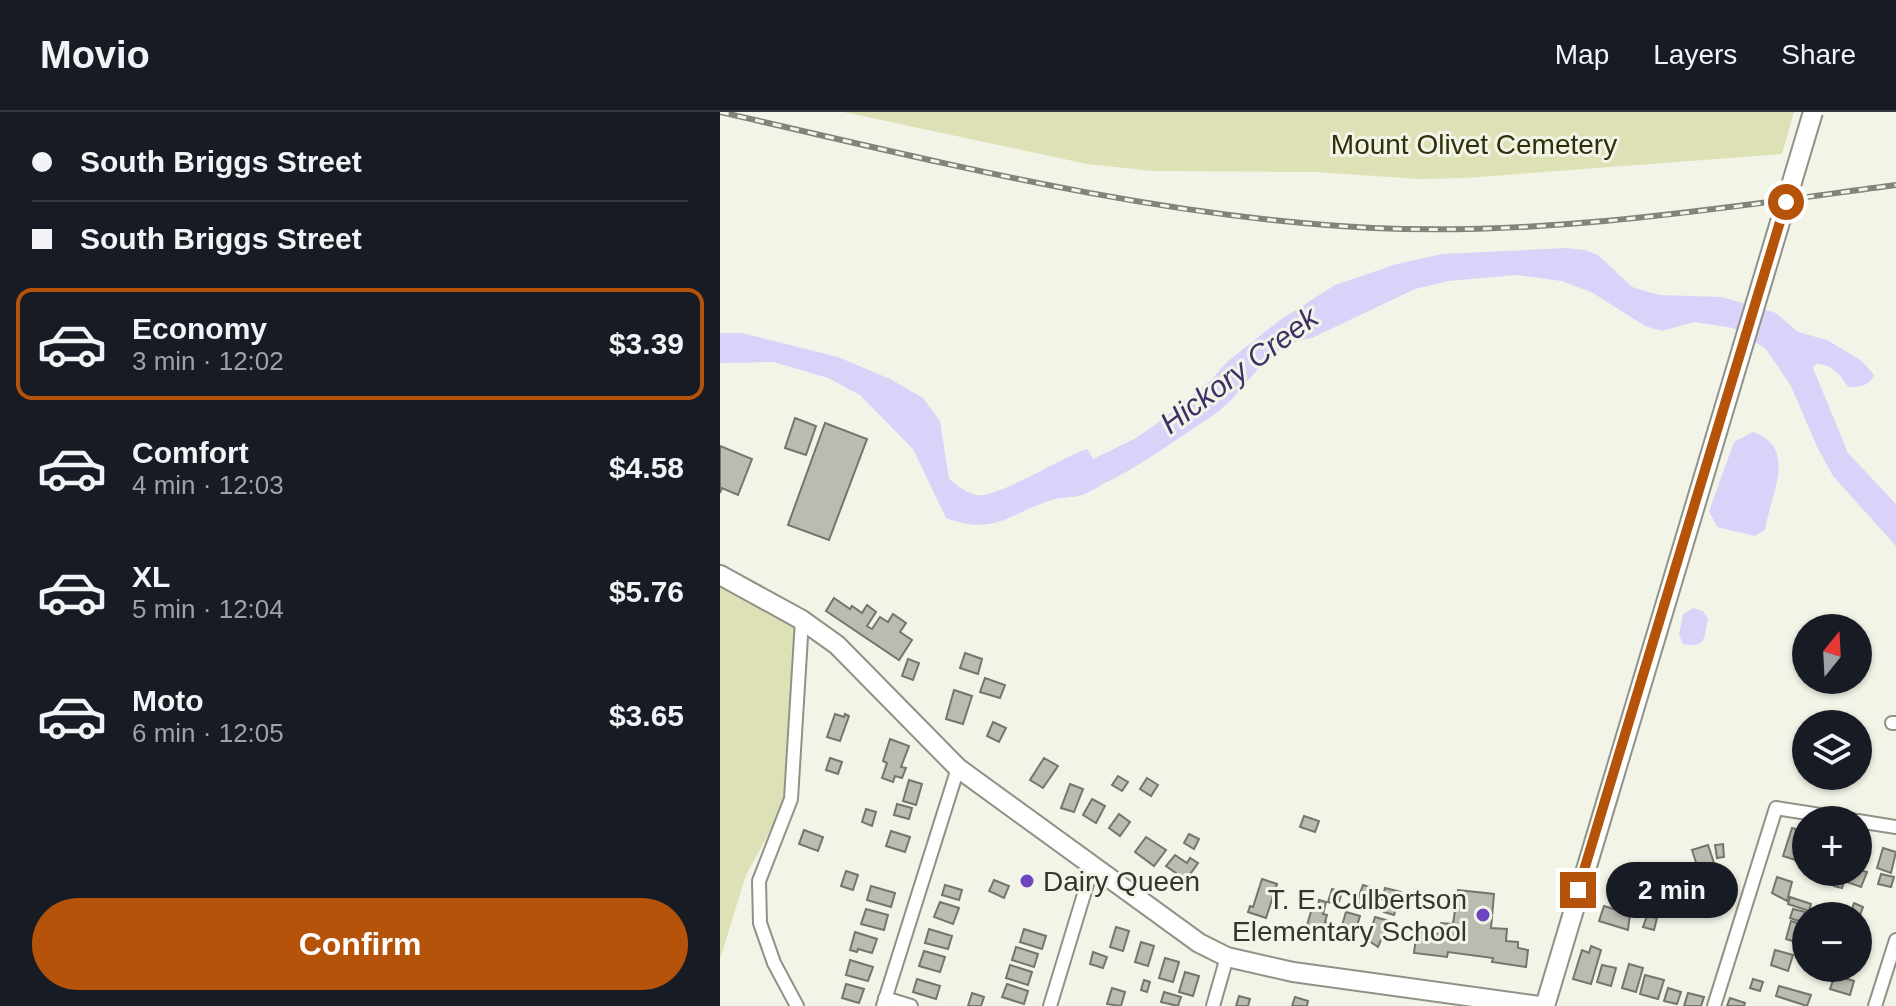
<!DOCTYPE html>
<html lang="en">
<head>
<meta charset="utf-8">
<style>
	body { margin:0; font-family:Helvetica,sans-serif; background:#20242c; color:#f1f3f6; height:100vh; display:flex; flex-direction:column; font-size:30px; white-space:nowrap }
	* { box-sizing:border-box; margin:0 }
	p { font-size:26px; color:#9ea1a6 }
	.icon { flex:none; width:44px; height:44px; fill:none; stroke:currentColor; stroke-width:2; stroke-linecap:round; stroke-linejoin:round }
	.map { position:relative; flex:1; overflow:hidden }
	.panel { display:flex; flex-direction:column; background:#171b24; width:720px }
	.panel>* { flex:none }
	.hud { display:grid; align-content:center; height:176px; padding:0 32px; background:#171b24 }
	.needle { width:52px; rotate:18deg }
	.tools { position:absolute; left:1072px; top:502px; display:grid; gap:16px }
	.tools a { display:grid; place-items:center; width:80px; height:80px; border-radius:50%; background:#171b24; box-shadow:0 2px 6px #0004; font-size:40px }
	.end { position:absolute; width:36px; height:36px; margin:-18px; border:10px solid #b45309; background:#fff; box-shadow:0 0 0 4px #fff }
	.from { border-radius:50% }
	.bubble { position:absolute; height:56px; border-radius:28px; background:#171b24; box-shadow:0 2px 6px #0004; font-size:26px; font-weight:600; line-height:56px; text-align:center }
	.hud b { display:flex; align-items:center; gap:28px; height:76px; font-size:30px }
	.hud b+b { border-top:2px solid #363941 }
	.hud i { width:20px; height:20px; background:#f1f3f6 }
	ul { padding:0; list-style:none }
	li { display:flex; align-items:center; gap:24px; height:112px; margin:0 16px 12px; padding:0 16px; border:4px solid transparent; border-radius:16px }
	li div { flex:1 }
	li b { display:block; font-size:30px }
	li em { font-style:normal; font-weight:600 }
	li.selected { border-color:#b45309 }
	li>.icon { width:72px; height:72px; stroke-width:1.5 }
	.button { display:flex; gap:16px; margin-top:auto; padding:16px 32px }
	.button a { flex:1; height:92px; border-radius:48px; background:#b45309; color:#fff; font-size:32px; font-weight:600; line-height:92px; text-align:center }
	header { display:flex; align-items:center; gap:48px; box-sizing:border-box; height:112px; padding:0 40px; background:#171b24; border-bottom:2px solid #363941 }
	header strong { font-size:38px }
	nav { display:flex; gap:44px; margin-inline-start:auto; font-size:28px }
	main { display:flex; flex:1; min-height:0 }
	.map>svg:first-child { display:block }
</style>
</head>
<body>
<header>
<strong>Movio</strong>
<nav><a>Map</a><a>Layers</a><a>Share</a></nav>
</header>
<main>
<section class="panel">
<div class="hud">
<b><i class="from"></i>South Briggs Street</b>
<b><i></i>South Briggs Street</b>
</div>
<ul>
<li class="selected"><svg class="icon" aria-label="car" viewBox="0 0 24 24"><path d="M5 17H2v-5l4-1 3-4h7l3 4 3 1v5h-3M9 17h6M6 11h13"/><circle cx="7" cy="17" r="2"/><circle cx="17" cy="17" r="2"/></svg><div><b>Economy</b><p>3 min · 12:02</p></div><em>$3.39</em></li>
<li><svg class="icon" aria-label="car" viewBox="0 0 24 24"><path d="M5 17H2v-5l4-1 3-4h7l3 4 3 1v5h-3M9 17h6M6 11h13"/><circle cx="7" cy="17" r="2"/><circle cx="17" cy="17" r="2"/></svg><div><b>Comfort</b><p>4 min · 12:03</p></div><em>$4.58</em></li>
<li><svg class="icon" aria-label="car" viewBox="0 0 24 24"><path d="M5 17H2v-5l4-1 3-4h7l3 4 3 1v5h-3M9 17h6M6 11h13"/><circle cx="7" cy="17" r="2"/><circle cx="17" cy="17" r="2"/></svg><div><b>XL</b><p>5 min · 12:04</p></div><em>$5.76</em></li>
<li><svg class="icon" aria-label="car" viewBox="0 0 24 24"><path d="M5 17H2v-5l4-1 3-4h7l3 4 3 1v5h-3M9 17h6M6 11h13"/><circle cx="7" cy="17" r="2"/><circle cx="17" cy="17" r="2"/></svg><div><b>Moto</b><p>6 min · 12:05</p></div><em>$3.65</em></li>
</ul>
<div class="button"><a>Confirm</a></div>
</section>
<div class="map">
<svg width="1176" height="894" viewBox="0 0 1176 894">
	<rect width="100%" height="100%" fill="#f3f4e8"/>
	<g fill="#dee1b6">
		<polygon points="124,0 1074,0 1062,42 745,66 700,67 595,60 433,59 367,52"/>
		<polygon points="0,468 78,509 68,686 26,763 0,847"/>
	</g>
	<g fill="#dad2f8">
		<path d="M845,136L865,138L878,143L912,175L939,183L1002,185L1056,201L1078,220L1107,228L1142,249L1154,263C1148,275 1140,275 1128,275C1120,262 1112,252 1096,252L1093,256L1128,341L1176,392V434L1113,364L1098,337L1071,274L1046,237L1013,216L974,210L942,219L925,214L873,181L842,169L796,163L729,169L695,177L592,226C539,234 529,282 488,307C455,328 424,352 389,369C380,373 371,380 362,383C352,386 341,385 331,388C288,402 275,424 226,406L193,337L140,283L108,266L54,250L0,251V221H22L118,245L170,267L203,286L220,309L229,367C237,373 246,381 257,383C276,387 342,345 367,337L373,347L416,326L442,308L492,267L507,250L560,208L615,173L677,152L722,142Z"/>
		<path d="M1033,320C1079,336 1050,384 1045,418L1035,424L997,415L989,399L1014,330Z"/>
		<path d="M973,496L983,499L988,507C984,526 986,537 963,532L959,523L963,502Z"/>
	</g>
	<g fill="#bbbcb1" stroke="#74756b" stroke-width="2">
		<polygon points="75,306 96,314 86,343 65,336"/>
		<polygon points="105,311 147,327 109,428 68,413"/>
		<polygon points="0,334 32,347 18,383 2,376 0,381"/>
		<polygon points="114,486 130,497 132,494 142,501 147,493 156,500 147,514 152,517 160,505 168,510 173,502 186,511 180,520 192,528 179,548 106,499"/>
		<polygon points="245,541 262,547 258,562 240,556"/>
		<polygon points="188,547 199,551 193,568 182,564"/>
		<polygon points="265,566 285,573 280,586 260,580"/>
		<polygon points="234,578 252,584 243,612 226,607"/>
		<polygon points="115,602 124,605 125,602 129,604 120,629 107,625"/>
		<polygon points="273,610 286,616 279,630 267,624"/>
		<polygon points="170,627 189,634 181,655 186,656 182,666 175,664 173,670 162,666 167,651 163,649"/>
		<polygon points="110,646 122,650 118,662 106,658"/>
		<polygon points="324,646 338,654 323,676 310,668"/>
		<polygon points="398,664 408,670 402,679 392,673"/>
		<polygon points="427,666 438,673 431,684 420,677"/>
		<polygon points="189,668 202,672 196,693 183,689"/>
		<polygon points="350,672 363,677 354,700 341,696"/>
		<polygon points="372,687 385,694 376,711 363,703"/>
		<polygon points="177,692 192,696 189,707 174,703"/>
		<polygon points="146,697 156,700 152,714 142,710"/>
		<polygon points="399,702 410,710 400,724 389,716"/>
		<polygon points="584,704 599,709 595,720 580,715"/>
		<polygon points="1072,716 1086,720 1084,736 1081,735 1079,741 1084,743 1082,750 1063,744"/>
		<polygon points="84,718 103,725 98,739 79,732"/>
		<polygon points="171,719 190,725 185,740 166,734"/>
		<polygon points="469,722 479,727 474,737 464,731"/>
		<polygon points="426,725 446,738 434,754 415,740"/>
		<polygon points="1003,732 1004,745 997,746 995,733"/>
		<polygon points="988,733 997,760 981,766 972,738"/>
		<polygon points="1163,736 1176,740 1171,761 1157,756"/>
		<polygon points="455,743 467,751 470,746 478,751 466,768 446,754"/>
		<polygon points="1138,757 1147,760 1141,775 1127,770 1131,760 1138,760"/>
		<polygon points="126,759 138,763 133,778 121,774"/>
		<polygon points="1118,761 1126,764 1122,776 1114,774"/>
		<polygon points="1161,762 1174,765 1171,775 1158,772"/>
		<polygon points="897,765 910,769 909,772 916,774 910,794 890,788"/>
		<polygon points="1057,765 1072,770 1067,789 1052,781"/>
		<polygon points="542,767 557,772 546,806 528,800 530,794 533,795"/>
		<polygon points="274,768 289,774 284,786 269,779"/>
		<polygon points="999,772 1014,776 1011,788 996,783"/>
		<polygon points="225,773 242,778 239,788 222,783"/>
		<polygon points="643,773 652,776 645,798 635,795"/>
		<polygon points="151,774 175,781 171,795 147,788"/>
		<polygon points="931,775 945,779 941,793 926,788"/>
		<polygon points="665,776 681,780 674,803 664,800 668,789 662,787"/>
		<polygon points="612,777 622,780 618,793 608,790"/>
		<polygon points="738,778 774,782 771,816 787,817 786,829 798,830 798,836 808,838 806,855 772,850 773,846 728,840 727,845 694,841 697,819 719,822 721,811 733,812"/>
		<polygon points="1070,785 1091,792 1089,799 1068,792"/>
		<polygon points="599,788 606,790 603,802 607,803 605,810 610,812 608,819 587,813 593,793 598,794"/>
		<polygon points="220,790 239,796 233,812 214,805"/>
		<polygon points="1134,791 1143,795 1139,806 1130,803"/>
		<polygon points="884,794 910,802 908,818 879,809"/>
		<polygon points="146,797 168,803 164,818 141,812"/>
		<polygon points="1073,797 1085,800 1082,810 1070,806"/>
		<polygon points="626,800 640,804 633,827 619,823"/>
		<polygon points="927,804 937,806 934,818 923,815"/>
		<polygon points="655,805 669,809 658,835 648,828"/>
		<polygon points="1071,809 1086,814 1082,832 1066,827"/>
		<polygon points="396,815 409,819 403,839 390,835"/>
		<polygon points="209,817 232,824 228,837 205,831"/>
		<polygon points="304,817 326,824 322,837 300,830"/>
		<polygon points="135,820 157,827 152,841 138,837 137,840 130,838"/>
		<polygon points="421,830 434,834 428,854 415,850"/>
		<polygon points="871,834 881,838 871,872 853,867 862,838 869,841"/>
		<polygon points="296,835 318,842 314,855 292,848"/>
		<polygon points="1055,838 1073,843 1068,859 1051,853"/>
		<polygon points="204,839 225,845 220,860 199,854"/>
		<polygon points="373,840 387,845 383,856 370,852"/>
		<polygon points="445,846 459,850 453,870 439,866"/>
		<polygon points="130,848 153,855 148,869 126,863"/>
		<polygon points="909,852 923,856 916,880 902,876"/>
		<polygon points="290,853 312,860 308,873 286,866"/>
		<polygon points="882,853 896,856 891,874 877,870"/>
		<polygon points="465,860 479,864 473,884 459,880"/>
		<polygon points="925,863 944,868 938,887 920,882"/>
		<polygon points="1115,863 1134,869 1130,883 1110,877"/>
		<polygon points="197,867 220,874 216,887 193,880"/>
		<polygon points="1033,867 1043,870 1040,879 1030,876"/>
		<polygon points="424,868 430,870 427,880 421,878"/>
		<polygon points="126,872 144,877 139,891 122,886"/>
		<polygon points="287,872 308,879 304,892 282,885"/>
		<polygon points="1059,874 1091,883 1087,894 1056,884"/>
		<polygon points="392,876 405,880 401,894 387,892"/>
		<polygon points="948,876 961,880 957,892 944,889"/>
		<polygon points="444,880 461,885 458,894 441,890"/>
		<polygon points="252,881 264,885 261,894 248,894"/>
		<polygon points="968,881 984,885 981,894 964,894"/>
		<polygon points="519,884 530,887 528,894 516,894"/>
		<polygon points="575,885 588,889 587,894 572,894"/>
		<polygon points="1010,886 1025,891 1024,894 1007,894"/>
	</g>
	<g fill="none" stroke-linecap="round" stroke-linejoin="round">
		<defs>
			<g id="street">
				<polyline points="1172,611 1176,611"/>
				<polyline points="1138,709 1176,715"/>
				<polyline points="165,886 191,894"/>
				<polyline points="77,894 54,851 40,811 39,769 71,687 82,508"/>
				<polyline points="163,894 238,656"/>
				<polyline points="330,894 372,756"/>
				<polyline points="493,894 507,845"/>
				<polyline points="994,894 1056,696 1132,708"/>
				<polyline points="1155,894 1176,828"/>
			</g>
			<g id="secondary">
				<polyline points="0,463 82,508 117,533 238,656 479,831 507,845 573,860 819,894"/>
				<polyline points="825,894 886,691"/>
			</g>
		</defs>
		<use href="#street" stroke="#919287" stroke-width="16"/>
		<use href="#secondary" stroke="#919287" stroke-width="22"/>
		<use href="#street" stroke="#fff" stroke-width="12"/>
		<use href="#secondary" stroke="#fff" stroke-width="18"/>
		<defs>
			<path id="rail" d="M0,0C216,49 431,105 653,116C828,124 1003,96 1176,73"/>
		</defs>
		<use href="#rail" stroke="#82837b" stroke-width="6"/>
		<use href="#rail" stroke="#f3f4e8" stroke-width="3" stroke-dasharray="9" stroke-linecap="butt"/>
		<defs>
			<polyline id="secondary-bridge" points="886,691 1093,0"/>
		</defs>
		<use href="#secondary-bridge" stroke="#919287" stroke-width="22" stroke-linecap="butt"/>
		<use href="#secondary-bridge" stroke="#fff" stroke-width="18"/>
	</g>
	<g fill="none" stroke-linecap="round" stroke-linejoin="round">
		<polyline stroke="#b45309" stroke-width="10" points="858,778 1066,90"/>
	</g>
	<g fill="#6d45be" stroke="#f3f4e8" stroke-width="3">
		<circle cx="307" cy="769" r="8"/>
		<circle cx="763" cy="803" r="8"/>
	</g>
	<g text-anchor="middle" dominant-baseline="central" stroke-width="6" stroke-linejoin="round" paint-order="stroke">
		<g font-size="28" fill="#2f3009" stroke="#f3f4e8">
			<text x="754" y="32">Mount Olivet Cemetery</text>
		</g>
		<g font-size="28" fill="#343530" stroke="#f3f4e8" text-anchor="start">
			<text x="323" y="769">Dairy Queen</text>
			<text x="747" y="787" text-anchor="end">T. E. Culbertson<tspan x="747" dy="32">Elementary School</tspan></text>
		</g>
		<g font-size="30" font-style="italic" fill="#3f2f67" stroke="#f3f4e8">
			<text transform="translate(519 258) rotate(-37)">Hickory Creek</text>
		</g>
	</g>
</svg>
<div class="tools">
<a><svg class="needle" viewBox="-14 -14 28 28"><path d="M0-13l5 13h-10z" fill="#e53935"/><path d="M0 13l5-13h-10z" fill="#9ea1a6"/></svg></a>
<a><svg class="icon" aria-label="layers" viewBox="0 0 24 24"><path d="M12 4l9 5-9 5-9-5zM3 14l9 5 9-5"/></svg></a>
<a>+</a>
<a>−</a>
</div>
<i class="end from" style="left:1066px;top:90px"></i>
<i class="end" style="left:858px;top:778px"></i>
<div class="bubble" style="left:886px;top:750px;width:132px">2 min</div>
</div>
</main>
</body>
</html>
